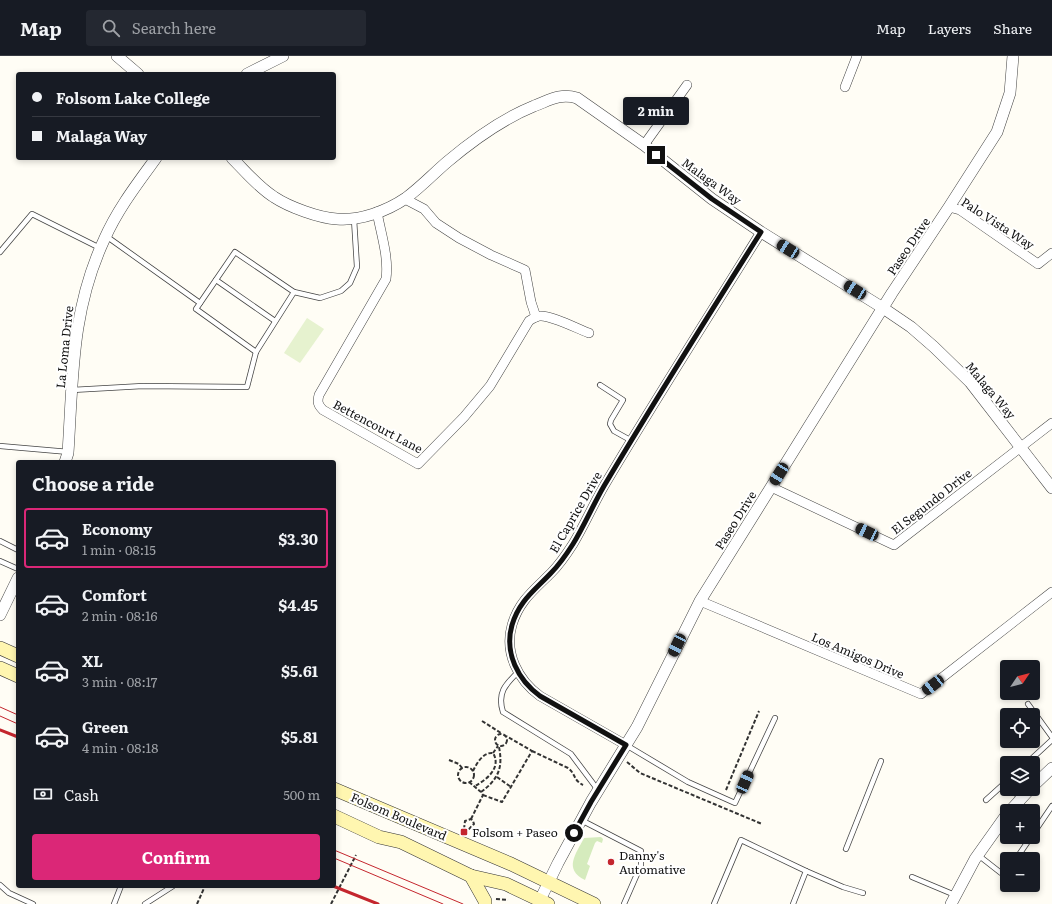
<!DOCTYPE html>
<html lang="en">
<head>
<meta charset="utf-8">
<style>
	body { margin:0; font-family:Literata,serif; background:#242831; color:#f1f3f6; height:100vh; display:flex; flex-direction:column; font-size:15px; white-space:nowrap }
	* { box-sizing:border-box; margin:0 }
	p { font-size:13px; color:#9ea1a6 }
	.icon { flex:none; width:22px; height:22px; fill:none; stroke:currentColor; stroke-width:2; stroke-linecap:round; stroke-linejoin:round }
	.map { position:relative; flex:1; overflow:hidden }
	.sheet { position:absolute; left:16px; top:404px; width:320px; height:428px; display:flex; flex-direction:column; background:#171b24; border-radius:4px; box-shadow:0 2px 6px #0003 }
	.sheet>* { flex:none }
	.guide { position:absolute; left:16px; top:16px; width:320px; height:88px; border-radius:4px; box-shadow:0 2px 6px #0003; display:grid; align-content:center; height:88px; padding:0 16px; background:#171b24 }
	.needle { width:26px; rotate:55deg }
	.buttons { position:absolute; left:1000px; top:604px; display:grid; gap:8px }
	.buttons a { display:grid; place-items:center; width:40px; height:40px; border-radius:4px; background:#171b24; box-shadow:0 2px 6px #0003; font-size:20px }
	.end { position:absolute; width:18px; height:18px; margin:-9px; border:5px solid #111; background:#fff; box-shadow:0 0 0 2px #fff }
	.from { border-radius:50% }
	.bubble { position:absolute; height:28px; border-radius:4px; background:#171b24; box-shadow:0 2px 6px #0003; font-size:13px; font-weight:700; line-height:28px; text-align:center }
	.car { position:absolute; width:12px; height:24px; margin:-12px -6px; border-radius:5px; box-shadow:0 0 3px 1px #0007; background:linear-gradient(#222 24%,#8ab4d8 0 40%,#222 0 76%,#8ab4d8 0 86%,#222 0) }
	.guide b { display:flex; align-items:center; gap:14px; height:38px; font-size:15px }
	.guide b+b { border-top:1px solid #363941 }
	.guide i { width:10px; height:10px; background:#f1f3f6 }
	ul { padding:0; list-style:none }
	li { display:flex; align-items:center; gap:12px; height:60px; margin:0 8px 6px; padding:0 8px; border:2px solid transparent; border-radius:4px }
	li div { flex:1 }
	li b { display:block; font-size:15px }
	li em { font-style:normal; font-weight:700 }
	li.current { border-color:#db2777 }
	li>.icon { width:36px; height:36px; stroke-width:1.5 }
	h2 { padding:0 16px; font-size:18px; line-height:48px }
	.pay { display:flex; align-items:center; gap:10px; height:44px; padding:0 16px; font-size:15px }
	.pay p { margin-inline-start:auto }
	.button { display:flex; gap:8px; margin-top:auto; padding:8px 16px }
	.button a { flex:1; height:46px; border-radius:4px; background:#db2777; color:#fff; font-size:16px; font-weight:700; line-height:46px; text-align:center }
	header { display:flex; align-items:center; gap:24px; box-sizing:border-box; height:56px; padding:0 20px; background:#171b24; border-bottom:1px solid #363941 }
	header strong { font-size:19px }
	nav { display:flex; gap:22px; margin-inline-start:auto; font-size:14px }
	.search { width:280px; height:36px; background:#242831; display:flex; align-items:center; gap:10px; box-sizing:border-box; padding:0 14px; border-radius:4px; color:#9ea1a6; font-size:15px }
	.map>svg:first-child { display:block }
</style>
</head>
<body>
<header>
<strong>Map</strong>
<div class="search"><svg class="icon" aria-label="search" viewBox="0 0 24 24"><circle cx="10" cy="10" r="6"/><path d="M15 15l6 6"/></svg>Search here</div>
<nav><a>Map</a><a>Layers</a><a>Share</a></nav>
</header>
<div class="map">
<svg width="1052" height="848" viewBox="0 0 1052 848">
	<rect width="100%" height="100%" fill="#fffdf5"/>
	<path fill="#d5ebbd" d="M601,781L603,783L602,787L597,785L595,787L587,808L590,810L585,824C563,813 576,798 584,782Z"/>
	<polygon fill="#e6f2cf" points="307,262 324,273 300,307 284,297"/>
	<g fill="none" stroke-linecap="round" stroke-linejoin="round">
		<defs>
			<g id="service">
				<polyline points="106,180 200,247"/>
				<polyline points="0,196 32,158 100,192"/>
				<polyline points="216,224 275,265"/>
				<polyline points="256,296 196,253 235,196 294,236 320,242 341,235 350,227 357,211 354,163"/>
				<polyline points="600,329 623,344 611,364 610,368 614,375 632,385"/>
				<polyline points="72,334 143,330 247,331 256,296 294,236"/>
				<polyline points="0,390 69,396"/>
				<polyline points="0,485 18,494"/>
				<polyline points="0,505 18,513"/>
				<path d="M518,616C505,629 497,637 503,656L571,698L598,734"/>
				<polyline points="1028,648 1052,681"/>
				<polyline points="626,689 688,726 735,747 775,662"/>
				<polyline points="1027,707 1052,684"/>
				<polyline points="1012,733 1021,743"/>
				<polyline points="986,744 1007,725"/>
				<polyline points="581,764 641,795 641,809 624,848"/>
				<polyline points="1033,778 1052,750"/>
				<polyline points="846,793 881,705"/>
				<polyline points="978,799 1001,817 1007,812"/>
				<polyline points="1016,803 1031,781"/>
				<polyline points="806,815 843,831 863,837"/>
				<polyline points="912,821 955,839"/>
				<polyline points="0,829 9,837 33,848"/>
				<polyline points="114,848 121,830"/>
				<polyline points="145,848 173,830"/>
				<polyline points="714,848 741,784 806,815 793,848"/>
			</g>
			<g id="minor">
				<polyline points="845,31 857,0"/>
				<polyline points="644,89 687,29"/>
				<polyline points="405,143 424,153 436,167 459,182 491,199 525,214 531,246 536,261"/>
				<polyline points="949,151 960,154 1038,208 1052,197"/>
				<path d="M377,156C381,178 389,201 386,223L319,339C317,346 318,349 323,354L418,408L464,361L490,330L529,265C532,263 536,260 540,260C551,259 578,273 589,277"/>
				<polyline points="771,431 894,489 1052,367"/>
				<polyline points="700,545 921,638 1052,536"/>
				<path d="M626,689L540,640C518,624 504,597 512,569C519,545 534,534 551,517C559,509 566,499 573,488C584,470 593,449 604,430C655,344 709,260 761,176"/>
			</g>
			<g id="tertiary">
				<polyline points="117,0 138,18"/>
				<polyline points="247,18 283,0"/>
				<path d="M232,102C246,116 258,131 274,141C289,151 319,162 337,163C360,165 387,155 406,142C421,131 433,118 447,106C473,84 502,63 534,50C550,44 560,37 577,42L644,89L712,143L761,176L883,252L911,271L934,291L970,326L1052,432"/>
				<path d="M65,406L68,397C73,321 71,255 104,184C117,154 137,128 156,102"/>
				<polyline points="0,559 18,522"/>
				<polyline points="1033,730 1052,712"/>
				<polyline points="1010,755 1030,733"/>
				<polyline points="540,844 558,807 591,746 637,671 700,545 892,237 949,151 997,76 1010,37 1013,0"/>
				<polyline points="951,848 975,803 1007,758"/>
			</g>
			<g id="secondary">
				<polyline points="0,592 18,600"/>
				<polyline points="0,612 18,620"/>
				<polyline points="334,733 511,808 594,848"/>
				<polyline points="334,760 379,781 401,786 471,820 506,828 548,848"/>
				<polyline points="471,820 485,845 485,848"/>
			</g>
		</defs>
		<use href="#service" stroke="#444" stroke-width="6"/>
		<use href="#minor" stroke="#444" stroke-width="10"/>
		<use href="#tertiary" stroke="#444" stroke-width="12"/>
		<use href="#secondary" stroke="#333" stroke-width="14"/>
		<g stroke="#333" stroke-width="2" stroke-dasharray="4 2" stroke-linecap="butt">
			<polyline points="482,665 501,677"/>
			<circle cx="501" cy="684" r="6"/>
			<path d="M532,695L568,712C576,718 573,724 583,729"/>
			<polyline points="493,697 498,690"/>
			<polyline points="449,704 459,708 462,712"/>
			<polyline points="627,706 640,717 762,768"/>
			<circle cx="466" cy="719" r="8"/>
			<path d="M473,715C477,707 483,696 493,697C502,712 486,724 475,730"/>
			<polyline points="497,721 511,731"/>
			<polyline points="469,726 481,736 483,739 471,763"/>
			<polyline points="726,734 759,655"/>
			<path d="M481,736C499,723 503,711 499,691"/>
			<polyline points="483,739 502,746 532,695 506,680"/>
			<polyline points="464,773 465,765 471,763 473,765 474,768 468,774"/>
			<polyline points="496,843 508,844"/>
			<polyline points="197,848 205,830"/>
			<polyline points="331,848 356,799"/>
		</g>
		<use href="#service" stroke="#fff" stroke-width="4.5"/>
		<use href="#minor" stroke="#fff" stroke-width="9"/>
		<use href="#tertiary" stroke="#fff" stroke-width="11"/>
		<use href="#secondary" stroke="#fff6b0" stroke-width="13"/>
		<g stroke="#c4262e" stroke-width="1">
			<polyline points="0,651 18,659"/>
			<polyline points="0,660 18,668"/>
			<polyline points="334,794 463,848"/>
			<polyline points="334,802 443,848"/>
		</g>
		<g stroke="#c4262e" stroke-width="3">
			<polyline points="0,674 18,681"/>
			<polyline points="333,830 378,848"/>
		</g>
	</g>
	<g fill="none" stroke-linecap="round" stroke-linejoin="round">
		<path stroke="#111" stroke-width="5" d="M574,777L591,746L626,689L540,640C518,624 504,597 512,569C519,545 534,535 551,517C559,509 566,499 573,488C584,470 593,449 604,430C655,344 708,260 761,176L712,143L656,99"/>
	</g>
	<g fill="#c4262e" stroke="#fff" stroke-width="1.5">
		<rect x="460" y="772" width="8" height="8" rx="2"/>
		<circle cx="611" cy="806" r="4"/>
	</g>
	<g text-anchor="middle" dominant-baseline="central" stroke-width="4" stroke-linejoin="round" paint-order="stroke">
		<g font-size="12" fill="#111" stroke="#fff">
			<text transform="translate(712 125) rotate(36)">Malaga Way</text>
			<text transform="translate(998 167) rotate(33)">Palo Vista Way</text>
			<text transform="translate(908 190) rotate(-56)">Paseo Drive</text>
			<text transform="translate(64 291) rotate(-84)">La Loma Drive</text>
			<text transform="translate(991 334) rotate(50)">Malaga Way</text>
			<text transform="translate(378 370) rotate(28)">Bettencourt Lane</text>
			<text transform="translate(931 445) rotate(-38)">El Segundo Drive</text>
			<text transform="translate(575 456) rotate(-60)">El Caprice Drive</text>
			<text transform="translate(735 464) rotate(-58)">Paseo Drive</text>
			<text transform="translate(858 599) rotate(23)">Los Amigos Drive</text>
			<text transform="translate(399 760) rotate(23)">Folsom Boulevard</text>
		</g>
		<g font-size="12" fill="#111" stroke="#fff" text-anchor="start">
			<text x="472" y="776">Folsom + Paseo</text>
			<text x="619" y="799">Danny's<tspan x="619" dy="14">Automative</tspan></text>
		</g>
	</g>
</svg>
<div class="buttons">
<a><svg class="needle" viewBox="-14 -14 28 28"><path d="M0-13l5 13h-10z" fill="#e53935"/><path d="M0 13l5-13h-10z" fill="#9ea1a6"/></svg></a>
<a><svg class="icon" aria-label="locate" viewBox="0 0 24 24"><circle cx="12" cy="12" r="6"/><path d="M12 2v4M12 18v4M2 12h4M18 12h4"/></svg></a>
<a><svg class="icon" aria-label="layers" viewBox="0 0 24 24"><path d="M12 4l9 5-9 5-9-5zM3 14l9 5 9-5"/></svg></a>
<a>+</a>
<a>−</a>
</div>
<i class="end from" style="left:574px;top:777px"></i>
<i class="end" style="left:656px;top:99px"></i>
<div class="bubble" style="left:623px;top:41px;width:66px">2 min</div>
<i class="car" style="left:788px;top:193px;rotate:302deg"></i>
<i class="car" style="left:855px;top:234px;rotate:302deg"></i>
<i class="car" style="left:779px;top:418px;rotate:212deg"></i>
<i class="car" style="left:867px;top:476px;rotate:295deg"></i>
<i class="car" style="left:677px;top:589px;rotate:206deg"></i>
<i class="car" style="left:933px;top:629px;rotate:232deg"></i>
<i class="car" style="left:745px;top:726px;rotate:24deg"></i>
<div class="guide">
<b><i class="from"></i>Folsom Lake College</b>
<b><i></i>Malaga Way</b>
</div>
<section class="sheet">
<h2>Choose a ride</h2>
<ul>
<li class="current"><svg class="icon" aria-label="car" viewBox="0 0 24 24"><path d="M5 17H2v-5l4-1 3-4h7l3 4 3 1v5h-3M9 17h6M6 11h13"/><circle cx="7" cy="17" r="2"/><circle cx="17" cy="17" r="2"/></svg><div><b>Economy</b><p>1 min · 08:15</p></div><em>$3.30</em></li>
<li><svg class="icon" aria-label="car" viewBox="0 0 24 24"><path d="M5 17H2v-5l4-1 3-4h7l3 4 3 1v5h-3M9 17h6M6 11h13"/><circle cx="7" cy="17" r="2"/><circle cx="17" cy="17" r="2"/></svg><div><b>Comfort</b><p>2 min · 08:16</p></div><em>$4.45</em></li>
<li><svg class="icon" aria-label="car" viewBox="0 0 24 24"><path d="M5 17H2v-5l4-1 3-4h7l3 4 3 1v5h-3M9 17h6M6 11h13"/><circle cx="7" cy="17" r="2"/><circle cx="17" cy="17" r="2"/></svg><div><b>XL</b><p>3 min · 08:17</p></div><em>$5.61</em></li>
<li><svg class="icon" aria-label="car" viewBox="0 0 24 24"><path d="M5 17H2v-5l4-1 3-4h7l3 4 3 1v5h-3M9 17h6M6 11h13"/><circle cx="7" cy="17" r="2"/><circle cx="17" cy="17" r="2"/></svg><div><b>Green</b><p>4 min · 08:18</p></div><em>$5.81</em></li>
</ul>
<div class="pay"><svg class="icon" aria-label="cash" viewBox="0 0 24 24"><path d="M3 7h18v10H3z"/><circle cx="12" cy="12" r="2"/></svg>Cash<p>500 m</p></div>
<div class="button"><a>Confirm</a></div>
</section>
</div>
</body>
</html>
